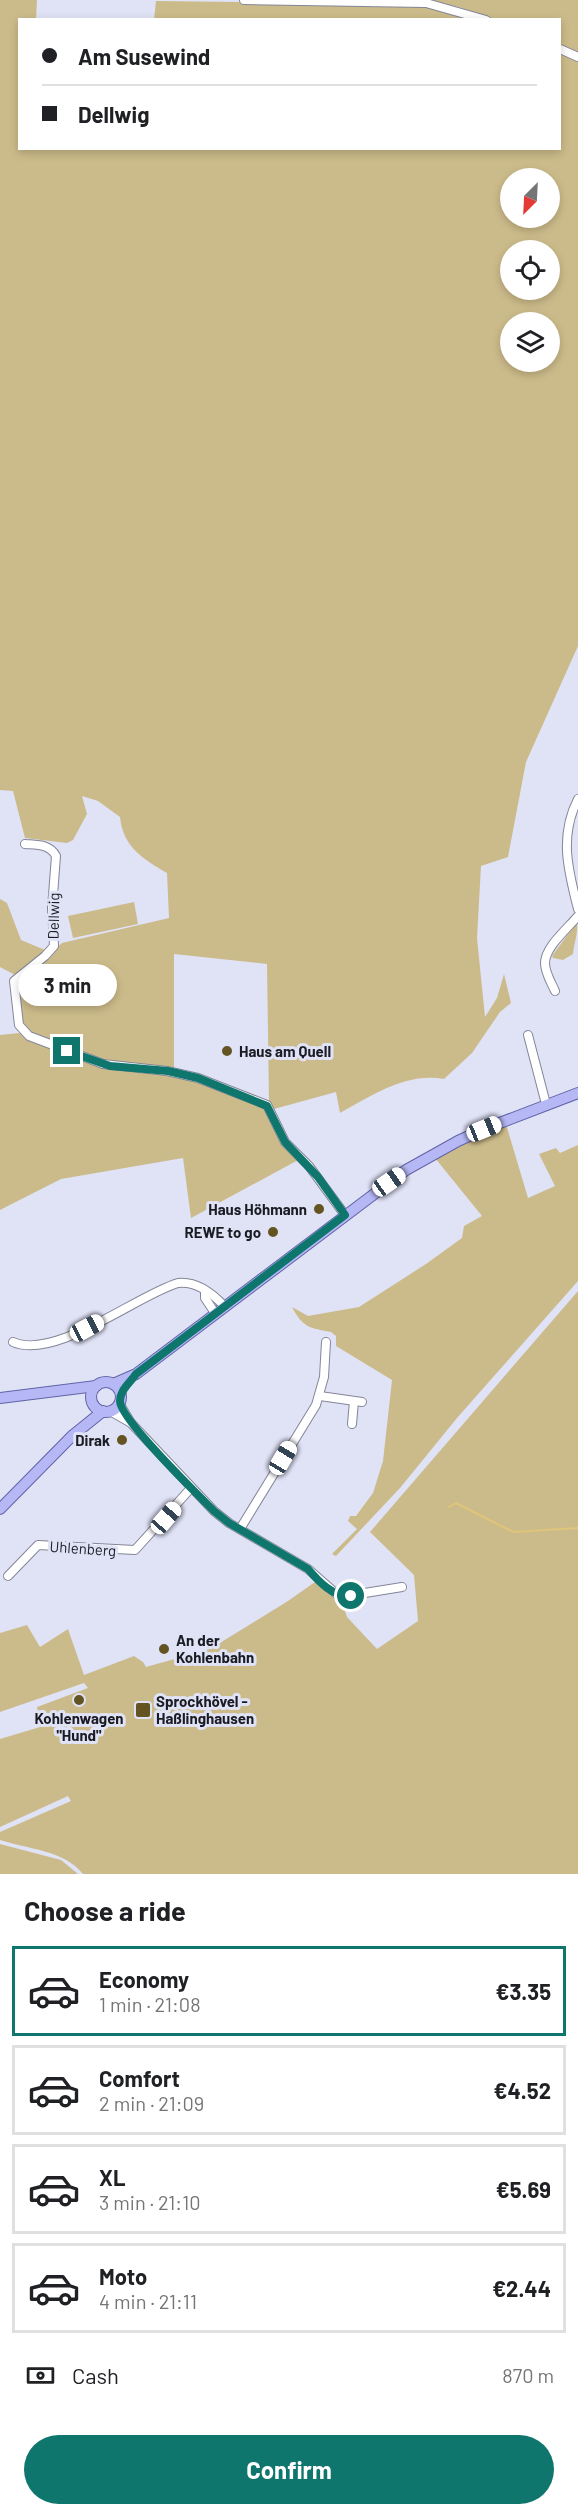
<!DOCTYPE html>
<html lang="en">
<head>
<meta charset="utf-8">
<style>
	body { margin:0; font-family:Barlow,sans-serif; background:#f6f6f6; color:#202124; height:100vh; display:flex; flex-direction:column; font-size:22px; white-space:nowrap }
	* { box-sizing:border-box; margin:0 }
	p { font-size:20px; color:#757577 }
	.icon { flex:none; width:33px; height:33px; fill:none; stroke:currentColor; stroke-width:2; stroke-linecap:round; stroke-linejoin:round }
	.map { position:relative; height:1874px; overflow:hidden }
	.panel { display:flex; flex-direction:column; background:#fff; flex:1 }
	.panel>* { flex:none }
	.top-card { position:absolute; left:18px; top:18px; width:543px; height:132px; border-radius:0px; box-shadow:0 3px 9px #0003; display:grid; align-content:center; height:132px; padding:0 24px; background:#fff }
	.needle { width:39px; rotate:204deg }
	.fabs { position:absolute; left:500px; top:168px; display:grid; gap:12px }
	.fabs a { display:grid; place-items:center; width:60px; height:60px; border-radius:50%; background:#fff; box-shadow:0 3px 9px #0003; font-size:30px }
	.end { position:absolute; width:27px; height:27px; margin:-14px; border:8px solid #0f766e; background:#fff; box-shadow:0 0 0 3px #fff }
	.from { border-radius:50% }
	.bubble { position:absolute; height:42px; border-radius:21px; background:#fff; box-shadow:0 3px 9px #0003; font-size:20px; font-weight:700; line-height:42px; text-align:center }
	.car { position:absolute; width:18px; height:36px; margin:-18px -9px; border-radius:8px; box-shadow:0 0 4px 2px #0007; background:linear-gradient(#fff 24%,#345 0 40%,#fff 0 76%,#345 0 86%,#fff 0) }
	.top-card b { display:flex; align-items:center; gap:21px; height:57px; font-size:22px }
	.top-card b+b { border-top:2px solid #e0e0e0 }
	.top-card i { width:15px; height:15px; background:#202124 }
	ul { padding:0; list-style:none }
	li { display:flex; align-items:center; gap:18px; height:90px; margin:0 12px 9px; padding:0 12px; border:3px solid #e0e0e0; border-radius:0px }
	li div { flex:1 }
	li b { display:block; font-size:22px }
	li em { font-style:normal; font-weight:700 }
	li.current { border-color:#0f766e }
	li>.icon { width:54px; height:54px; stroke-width:1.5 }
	h2 { padding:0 24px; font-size:27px; line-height:72px }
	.pay { display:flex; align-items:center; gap:15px; height:66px; padding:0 24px; font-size:22px }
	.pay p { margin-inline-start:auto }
	.button { display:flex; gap:12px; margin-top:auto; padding:12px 24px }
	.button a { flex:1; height:69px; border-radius:36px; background:#0f766e; color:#fff; font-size:24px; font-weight:700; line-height:69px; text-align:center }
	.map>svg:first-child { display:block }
</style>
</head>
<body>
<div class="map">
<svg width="578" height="1874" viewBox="0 0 578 1874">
	<rect width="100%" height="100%" fill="#e0e2f6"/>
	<g fill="#ccbb8a" fill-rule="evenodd">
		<path d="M0,0H37L36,19L20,20V148H560V52L578,60V646L526,762L508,857L481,866L477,938L485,1017L497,998L504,974L511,1003L500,1012L472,1053L444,1079C407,1072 372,1095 340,1113L336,1092L274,1109L269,1103L267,964L174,954V1070L106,1064L23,1030L17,984L62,943L169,918L167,873C143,859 123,847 120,817L98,801L82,796L87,814L73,840L67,843L25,838L13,791L0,790ZM510,178H549V218H510ZM510,250H549V290H510ZM510,322H549V362H510Z"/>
		<polygon points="423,0 578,0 578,53 560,46 560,20 493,19 459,7"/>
		<polygon points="156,1 407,4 454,12 475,20 154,20"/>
		<polygon points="0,899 7,903 21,940 45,950 17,976 0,967"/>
		<polygon points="134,902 138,924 73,938 68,916"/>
		<path d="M577,922C578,936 574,942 573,954L563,960L553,958L552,956Z"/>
		<polygon points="19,1033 29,1040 108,1067 164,1073 202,1081 265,1108 300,1159 191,1218 183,1158 61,1179 0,1210 0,1035"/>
		<path d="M506,1124L528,1198L555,1186L539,1154L556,1148L560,1153L578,1145V1281L457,1418L400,1488L336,1556L332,1554L357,1529L348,1521L350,1516H356L373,1493L383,1461L392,1380L336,1346V1336L331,1332C310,1328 303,1328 292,1307L308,1316L359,1307L426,1264L462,1238L464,1226L482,1216L435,1158Z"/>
		<path d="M578,1291V1874H83C64,1850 27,1849 0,1840V1832L71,1801L68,1796L0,1827V1739L40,1727L37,1707L88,1688L84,1683L0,1712V1633L27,1625L40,1647L68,1629L84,1675L134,1656L143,1662L146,1667L210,1649L288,1601L315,1582L341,1599L347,1617L377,1649L418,1621L414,1575L370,1532Z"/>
		<polygon points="0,1844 61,1860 78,1874 0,1874"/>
	</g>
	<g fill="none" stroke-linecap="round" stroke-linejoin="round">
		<polyline stroke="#dec579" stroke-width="2" points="449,1507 456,1503 513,1532 578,1528"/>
		<defs>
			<g id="minor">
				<polyline points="244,0 426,3 486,20"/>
				<polyline points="560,49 578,57"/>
				<path d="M578,799C559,836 568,870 578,909"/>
				<path d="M25,844C37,845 50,844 56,856L52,908L54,946L45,956L14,981L19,1025L29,1036L103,1064L167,1071L198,1078L267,1105L285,1142L309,1166L345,1215"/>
				<path d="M555,991C551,982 545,973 545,963C545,947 568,928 578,916"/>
				<polyline points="528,1035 546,1104"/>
				<polyline points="205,1291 205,1298 215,1313"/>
				<path d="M13,1342C55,1361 137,1295 178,1283C197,1281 212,1293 224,1306"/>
				<polyline points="320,1396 362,1402"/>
				<polyline points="119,1403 131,1423"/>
				<polyline points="110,1411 131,1423 214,1511 229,1523 308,1569 340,1597 402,1587"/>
				<polyline points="352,1424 354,1401"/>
				<polyline points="240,1529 316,1405 324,1377 326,1342"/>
				<polyline points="8,1576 38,1545 135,1550 191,1488"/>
			</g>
			<g id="major">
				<circle cx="106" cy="1397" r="15"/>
				<polyline points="113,1384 136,1374 406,1170 458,1141 484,1129 578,1093"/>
				<polyline points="0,1398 96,1386"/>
				<polyline points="0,1509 72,1436 103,1411"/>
			</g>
		</defs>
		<use href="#minor" stroke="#838697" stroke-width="10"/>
		<use href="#major" stroke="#6163a8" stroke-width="12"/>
		<use href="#minor" stroke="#fff" stroke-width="8"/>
		<use href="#major" stroke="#b6b8f6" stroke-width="10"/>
	</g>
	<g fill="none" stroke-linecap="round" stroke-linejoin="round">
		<path stroke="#0f766e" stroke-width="8" d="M67,1051L110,1066L168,1071L198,1078L267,1106L285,1142L318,1177L345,1215L136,1374C130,1383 120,1390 120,1401C120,1419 197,1494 214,1511L229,1523L308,1569C319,1582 333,1597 351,1596"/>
	</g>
	<g fill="#645421" stroke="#e0e2f6" stroke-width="2">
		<circle cx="227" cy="1051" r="6"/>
		<circle cx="319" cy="1209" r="6"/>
		<circle cx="273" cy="1232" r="6"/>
		<circle cx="122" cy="1440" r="6"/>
		<circle cx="164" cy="1649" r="6"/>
		<circle cx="79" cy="1700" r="6"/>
		<rect x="135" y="1702" width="16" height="16" rx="3"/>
	</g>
	<g text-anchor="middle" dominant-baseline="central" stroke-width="6" stroke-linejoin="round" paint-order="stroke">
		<g font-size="15" fill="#1b1c23" stroke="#e0e2f6">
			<text transform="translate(53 916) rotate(-89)">Dellwig</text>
			<text transform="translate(83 1548) rotate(4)">Uhlenberg</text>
		</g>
		<g font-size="15" font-weight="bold" fill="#1b1c23" stroke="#e0e2f6" text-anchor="start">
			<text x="239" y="1051">Haus am Quell</text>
			<text x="307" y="1209" text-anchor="end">Haus Höhmann</text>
			<text x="261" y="1232" text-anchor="end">REWE to go</text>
			<text x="110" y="1440" text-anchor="end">Dirak</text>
			<text x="176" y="1640">An der<tspan x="176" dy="17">Kohlenbahn</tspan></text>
			<text x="156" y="1701">Sprockhövel -<tspan x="156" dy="17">Haßlinghausen</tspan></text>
			<text x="79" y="1718" text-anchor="middle">Kohlenwagen<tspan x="79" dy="17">"Hund"</tspan></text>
		</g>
	</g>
</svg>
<div class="fabs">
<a><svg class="needle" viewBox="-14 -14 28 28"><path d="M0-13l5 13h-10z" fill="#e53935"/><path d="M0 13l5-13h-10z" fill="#757577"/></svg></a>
<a><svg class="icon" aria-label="locate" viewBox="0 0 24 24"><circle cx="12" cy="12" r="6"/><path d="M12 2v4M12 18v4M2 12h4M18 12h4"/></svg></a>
<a><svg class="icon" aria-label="layers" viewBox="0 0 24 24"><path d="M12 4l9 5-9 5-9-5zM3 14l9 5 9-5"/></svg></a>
</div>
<i class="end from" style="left:351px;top:1596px"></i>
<i class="end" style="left:67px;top:1051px"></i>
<div class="bubble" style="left:18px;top:964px;width:99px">3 min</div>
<i class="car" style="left:484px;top:1129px;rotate:68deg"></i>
<i class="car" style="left:389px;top:1182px;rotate:55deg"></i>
<i class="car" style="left:87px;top:1328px;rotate:62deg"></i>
<i class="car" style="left:283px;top:1458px;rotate:31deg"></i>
<i class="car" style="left:166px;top:1518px;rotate:41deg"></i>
<div class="top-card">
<b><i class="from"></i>Am Susewind</b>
<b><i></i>Dellwig</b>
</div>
</div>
<section class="panel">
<h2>Choose a ride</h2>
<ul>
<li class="current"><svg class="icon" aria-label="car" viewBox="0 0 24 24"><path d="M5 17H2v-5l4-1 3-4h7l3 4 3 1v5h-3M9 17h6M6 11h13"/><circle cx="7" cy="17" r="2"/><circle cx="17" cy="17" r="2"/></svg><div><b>Economy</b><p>1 min · 21:08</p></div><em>€3.35</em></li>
<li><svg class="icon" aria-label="car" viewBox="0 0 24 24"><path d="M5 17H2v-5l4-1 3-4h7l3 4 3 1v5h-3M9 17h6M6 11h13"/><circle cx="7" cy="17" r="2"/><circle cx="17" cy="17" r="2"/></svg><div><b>Comfort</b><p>2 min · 21:09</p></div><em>€4.52</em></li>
<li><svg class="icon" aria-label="car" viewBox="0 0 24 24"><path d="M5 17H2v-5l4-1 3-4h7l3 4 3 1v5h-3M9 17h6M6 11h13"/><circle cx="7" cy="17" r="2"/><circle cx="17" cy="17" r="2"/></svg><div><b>XL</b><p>3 min · 21:10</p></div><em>€5.69</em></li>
<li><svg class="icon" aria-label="car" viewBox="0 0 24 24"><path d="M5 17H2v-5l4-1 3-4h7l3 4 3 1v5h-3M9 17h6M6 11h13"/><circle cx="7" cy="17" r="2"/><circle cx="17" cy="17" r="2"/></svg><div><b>Moto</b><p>4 min · 21:11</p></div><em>€2.44</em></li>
</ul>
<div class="pay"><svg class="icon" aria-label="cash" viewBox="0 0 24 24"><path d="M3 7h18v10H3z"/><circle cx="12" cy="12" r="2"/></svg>Cash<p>870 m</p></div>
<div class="button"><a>Confirm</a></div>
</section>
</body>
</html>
